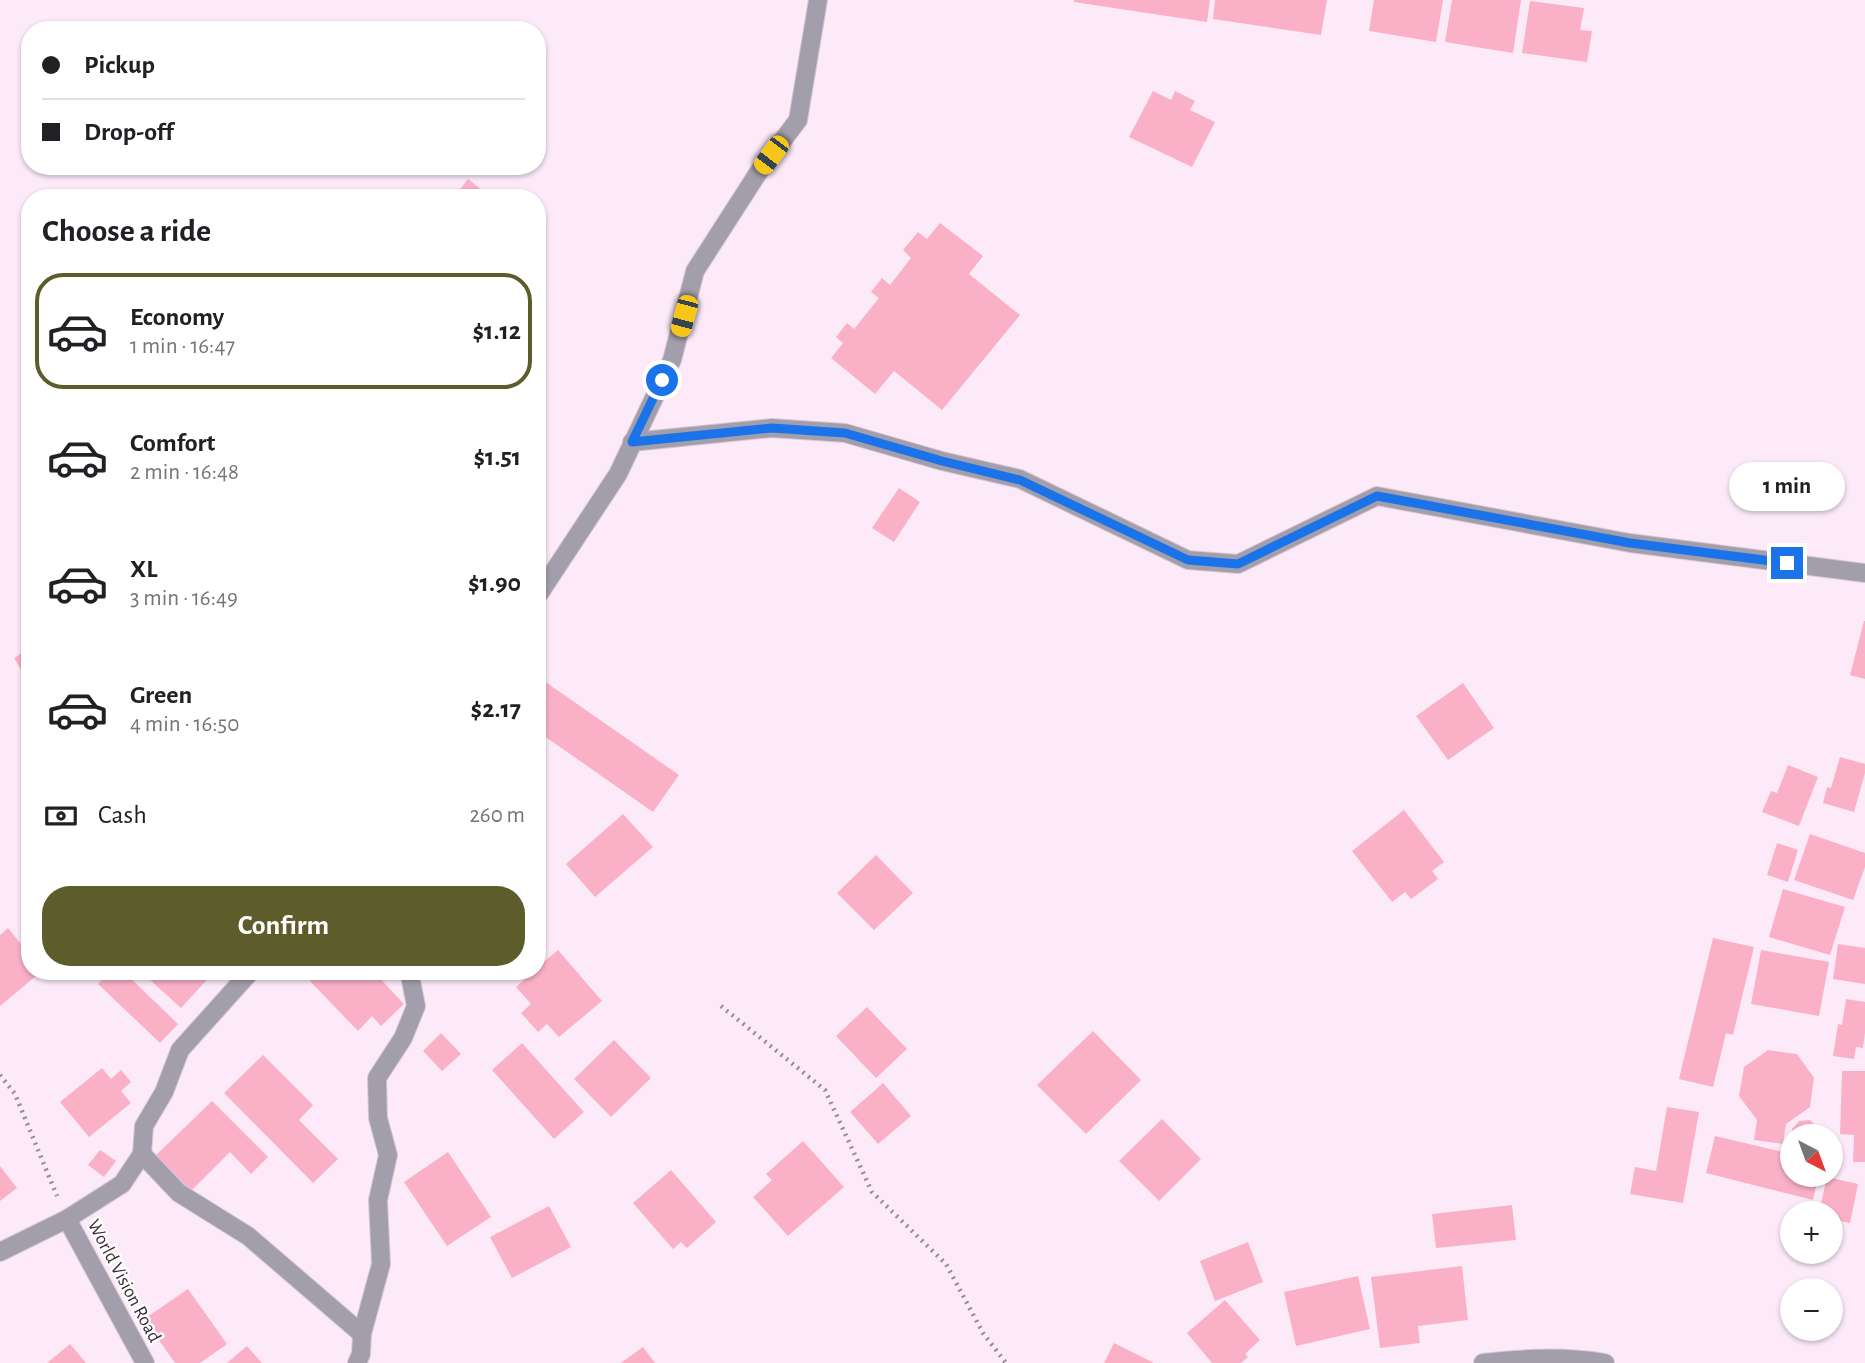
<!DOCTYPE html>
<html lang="en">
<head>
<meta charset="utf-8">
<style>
	body { margin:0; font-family:"Alegreya Sans",sans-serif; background:#f2f2f2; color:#202124; height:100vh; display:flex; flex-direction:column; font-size:26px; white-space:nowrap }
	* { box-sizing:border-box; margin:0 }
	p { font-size:23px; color:#757577 }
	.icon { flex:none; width:38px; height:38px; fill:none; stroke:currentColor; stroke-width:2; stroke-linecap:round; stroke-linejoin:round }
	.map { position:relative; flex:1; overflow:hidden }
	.side { position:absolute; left:21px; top:189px; width:525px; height:791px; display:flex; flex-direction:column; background:#fff; border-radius:28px; box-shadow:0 2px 5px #0004 }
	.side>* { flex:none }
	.banner { position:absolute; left:21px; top:21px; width:525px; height:154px; border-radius:28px; box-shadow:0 2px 5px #0004; display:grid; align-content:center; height:154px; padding:0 21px; background:#fff }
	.needle { width:46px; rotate:139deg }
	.fabs { position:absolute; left:1780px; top:1124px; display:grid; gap:14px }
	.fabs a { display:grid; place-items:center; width:63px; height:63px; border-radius:50%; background:#fff; box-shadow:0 2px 5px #0004; font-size:35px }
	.end { position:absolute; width:32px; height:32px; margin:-16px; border:9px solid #1a73e8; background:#fff; box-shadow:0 0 0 4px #fff }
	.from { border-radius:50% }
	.bubble { position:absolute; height:49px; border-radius:24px; background:#fff; box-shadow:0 2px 5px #0004; font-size:23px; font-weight:700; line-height:49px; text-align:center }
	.car { position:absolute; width:21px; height:42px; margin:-21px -10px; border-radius:9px; box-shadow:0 0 5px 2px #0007; background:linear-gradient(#f5c518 24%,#345 0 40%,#f5c518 0 76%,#345 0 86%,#f5c518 0) }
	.banner b { display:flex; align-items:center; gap:24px; height:66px; font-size:26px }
	.banner b+b { border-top:2px solid #e0e0e0 }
	.banner i { width:18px; height:18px; background:#202124 }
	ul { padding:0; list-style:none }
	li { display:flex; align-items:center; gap:21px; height:116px; margin:0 14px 10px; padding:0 7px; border:4px solid transparent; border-radius:28px }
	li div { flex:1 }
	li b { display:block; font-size:26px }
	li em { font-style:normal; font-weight:700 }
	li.current { border-color:#5c5d2a }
	li>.icon { width:63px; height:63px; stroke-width:1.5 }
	h2 { padding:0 21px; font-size:32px; line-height:84px }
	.pay { display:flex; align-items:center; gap:18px; height:77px; padding:0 21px; font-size:26px }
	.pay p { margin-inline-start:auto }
	.button { display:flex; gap:14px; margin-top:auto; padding:14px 21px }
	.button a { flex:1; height:80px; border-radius:28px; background:#5c5d2a; color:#fff; font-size:28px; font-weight:700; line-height:80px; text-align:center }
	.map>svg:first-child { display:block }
</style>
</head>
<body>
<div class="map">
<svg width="1865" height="1363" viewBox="0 0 1865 1363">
	<rect width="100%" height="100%" fill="#fceaf9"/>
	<g fill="#fab1c8">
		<polygon points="1074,0 1210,0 1207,22 1074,2"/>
		<polygon points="1215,0 1327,0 1321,35 1213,19"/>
		<polygon points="1374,0 1443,0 1436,42 1369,31"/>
		<polygon points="1452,0 1521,0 1513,53 1445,42"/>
		<polygon points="1530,1 1584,8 1580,30 1592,31 1587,62 1522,53"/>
		<polygon points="1153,91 1171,100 1175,91 1195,101 1190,110 1215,122 1192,167 1129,137"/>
		<polygon points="468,179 492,198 453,198"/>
		<polygon points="940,223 983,256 969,274 1020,315 942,410 894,371 875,394 831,358 843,343 836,337 847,323 854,329 879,298 871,292 882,278 890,285 911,258 903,250 918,232 927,239"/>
		<polygon points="899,488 920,502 894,542 872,528"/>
		<polygon points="1864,621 1865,621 1865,679 1850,675"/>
		<polygon points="30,648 30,684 14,658"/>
		<polygon points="537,676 679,775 653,812 537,731"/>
		<polygon points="1463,683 1494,728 1448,760 1416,716"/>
		<polygon points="1840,757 1865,764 1865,773 1854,812 1823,803 1827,787 1831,788"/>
		<polygon points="1788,765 1818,777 1799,826 1762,812 1771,791 1777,793"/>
		<polygon points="1404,810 1444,862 1432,871 1438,879 1411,899 1405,892 1392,902 1352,851"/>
		<polygon points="623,814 653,847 595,897 566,864"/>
		<polygon points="1810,834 1865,853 1865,867 1853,900 1794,880"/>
		<polygon points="1777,843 1798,850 1788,882 1767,875"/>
		<polygon points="876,855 913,893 874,930 837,893"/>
		<polygon points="1783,889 1845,907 1830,955 1769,937"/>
		<polygon points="8,928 30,955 30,971 42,971 0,1006 0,935"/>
		<polygon points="1713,938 1754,947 1733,1035 1726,1033 1713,1087 1679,1079"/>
		<polygon points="1838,944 1865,948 1865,984 1833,979"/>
		<polygon points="558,950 602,1001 559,1037 547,1024 538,1032 521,1013 531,1004 516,987 534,971 537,971 537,968"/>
		<polygon points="1761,950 1829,962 1819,1016 1751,1004"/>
		<polygon points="110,971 123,971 178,1024 160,1043 98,984"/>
		<polygon points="156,971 215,971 181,1008 149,979"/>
		<polygon points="320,971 373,971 404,1004 381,1026 372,1016 358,1031 310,981"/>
		<polygon points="1846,999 1865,1002 1865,1033 1863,1048 1856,1047 1854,1059 1833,1056 1838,1024 1842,1025"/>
		<polygon points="867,1007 907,1049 876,1078 836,1036"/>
		<polygon points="1093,1031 1141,1080 1086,1134 1037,1085"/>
		<polygon points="441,1033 461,1054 442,1071 423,1051"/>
		<polygon points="614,1040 651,1078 611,1117 574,1079"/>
		<polygon points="522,1043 584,1112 554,1139 492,1070"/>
		<polygon points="1768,1050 1797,1054 1814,1078 1810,1107 1786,1124 1783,1144 1754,1140 1757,1120 1739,1096 1744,1067"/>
		<polygon points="263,1055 313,1105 299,1120 338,1159 313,1183 224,1093"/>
		<polygon points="102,1068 111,1079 121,1070 131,1082 121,1091 131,1103 89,1137 60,1102"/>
		<polygon points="1842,1071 1865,1071 1865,1162 1853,1162 1854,1135 1840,1134"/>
		<polygon points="883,1083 911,1116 878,1144 850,1112"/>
		<polygon points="212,1101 268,1157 251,1174 230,1152 190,1192 155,1156"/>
		<polygon points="1667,1107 1699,1112 1683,1203 1630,1194 1635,1167 1656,1171"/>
		<polygon points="1162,1119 1201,1159 1159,1201 1119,1161"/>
		<polygon points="1810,1120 1818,1128 1819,1136 1792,1136 1792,1129 1799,1121"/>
		<polygon points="1715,1136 1792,1154 1792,1174 1819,1174 1813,1200 1706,1173"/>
		<polygon points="803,1141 844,1187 788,1236 753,1197 772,1180 766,1174"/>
		<polygon points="100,1150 116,1161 104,1177 88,1165"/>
		<polygon points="448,1152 491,1217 447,1246 404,1182"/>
		<polygon points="0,1166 17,1188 0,1201"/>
		<polygon points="671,1170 716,1222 687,1248 681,1242 673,1249 633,1203"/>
		<polygon points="1827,1177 1858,1184 1850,1223 1830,1219 1830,1213 1819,1213"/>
		<polygon points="1512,1205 1516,1240 1436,1248 1432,1214"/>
		<polygon points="549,1206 571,1247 512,1278 490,1237"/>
		<polygon points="1248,1242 1263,1282 1215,1301 1200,1261"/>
		<polygon points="1462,1266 1468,1320 1418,1326 1420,1343 1380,1348 1371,1277"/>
		<polygon points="1358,1276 1370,1329 1296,1346 1284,1292"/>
		<polygon points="188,1289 227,1344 200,1363 175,1363 144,1319"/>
		<polygon points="1225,1300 1260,1340 1245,1354 1248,1357 1241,1363 1212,1363 1187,1333"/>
		<polygon points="1114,1343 1154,1363 1104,1363"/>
		<polygon points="70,1344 86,1363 47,1363"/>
		<polygon points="247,1346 262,1363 227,1363"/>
		<polygon points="643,1347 655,1363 621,1363"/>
	</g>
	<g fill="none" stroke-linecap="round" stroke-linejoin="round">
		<defs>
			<g id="minor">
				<polyline points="632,442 772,428 845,433 942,461 1020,479 1188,560 1238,564 1377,496 1630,543 1865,573"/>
				<polyline points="537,597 618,474 672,360 695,271 758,173 798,120 818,0"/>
				<polyline points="142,1154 179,1193 248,1236 362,1334"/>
				<polyline points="67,1219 145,1363"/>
				<polyline points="0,1252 67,1219 122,1184 142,1154 144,1126 164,1092 180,1050 251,971"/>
				<polyline points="357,1363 361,1354 362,1334 381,1264 378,1200 388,1155 378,1118 377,1078 403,1038 416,1006 409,971"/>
				<path d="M1483,1363C1523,1358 1565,1356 1605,1363"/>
			</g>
		</defs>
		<use href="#minor" stroke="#d8c8d6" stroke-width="20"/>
		<g stroke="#988a96" stroke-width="4.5" stroke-dasharray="2 5" stroke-linecap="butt">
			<polyline points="721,1006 825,1090 872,1192 946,1264 983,1333 1006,1363"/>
			<polyline points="0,1075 15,1094 57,1196"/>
		</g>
		<use href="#minor" stroke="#a39eac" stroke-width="18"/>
	</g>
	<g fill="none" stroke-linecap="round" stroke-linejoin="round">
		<polyline stroke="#1a73e8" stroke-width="9" points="662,380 632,442 772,428 845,433 942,461 1020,480 1188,560 1238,564 1377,496 1630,543 1787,563"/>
	</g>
	<g text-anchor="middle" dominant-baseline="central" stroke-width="5" stroke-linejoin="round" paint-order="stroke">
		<g font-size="19" fill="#362b35" stroke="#fdfdfd">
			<text transform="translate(124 1281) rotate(62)">World Vision Road</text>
		</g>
	</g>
</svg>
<div class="fabs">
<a><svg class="needle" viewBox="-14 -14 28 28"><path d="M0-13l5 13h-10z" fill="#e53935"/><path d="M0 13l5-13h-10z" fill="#757577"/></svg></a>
<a>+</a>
<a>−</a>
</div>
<i class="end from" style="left:662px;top:380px"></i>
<i class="end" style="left:1787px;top:563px"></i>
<div class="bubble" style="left:1729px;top:462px;width:116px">1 min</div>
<i class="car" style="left:771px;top:155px;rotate:217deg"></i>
<i class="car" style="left:684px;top:316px;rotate:195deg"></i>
<div class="banner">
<b><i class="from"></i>Pickup</b>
<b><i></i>Drop-off</b>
</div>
<section class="side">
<h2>Choose a ride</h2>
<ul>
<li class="current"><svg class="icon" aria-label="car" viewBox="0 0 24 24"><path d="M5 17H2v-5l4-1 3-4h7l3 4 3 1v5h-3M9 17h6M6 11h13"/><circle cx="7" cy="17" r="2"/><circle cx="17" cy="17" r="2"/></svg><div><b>Economy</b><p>1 min · 16:47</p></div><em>$1.12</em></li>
<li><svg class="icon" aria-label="car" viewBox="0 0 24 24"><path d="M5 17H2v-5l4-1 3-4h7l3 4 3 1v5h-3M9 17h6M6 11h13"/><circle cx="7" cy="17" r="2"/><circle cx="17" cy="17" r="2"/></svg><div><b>Comfort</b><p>2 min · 16:48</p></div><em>$1.51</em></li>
<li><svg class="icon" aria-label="car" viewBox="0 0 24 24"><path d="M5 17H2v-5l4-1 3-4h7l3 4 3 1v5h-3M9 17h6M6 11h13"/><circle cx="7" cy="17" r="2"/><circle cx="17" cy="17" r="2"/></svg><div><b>XL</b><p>3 min · 16:49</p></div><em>$1.90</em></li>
<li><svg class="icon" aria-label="car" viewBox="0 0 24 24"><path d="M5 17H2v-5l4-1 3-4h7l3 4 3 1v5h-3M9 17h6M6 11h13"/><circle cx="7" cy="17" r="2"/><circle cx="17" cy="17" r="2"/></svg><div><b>Green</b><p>4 min · 16:50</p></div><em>$2.17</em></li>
</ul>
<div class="pay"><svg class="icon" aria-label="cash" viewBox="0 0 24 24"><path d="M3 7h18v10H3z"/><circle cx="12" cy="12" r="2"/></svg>Cash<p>260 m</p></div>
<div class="button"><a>Confirm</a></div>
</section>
</div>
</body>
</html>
